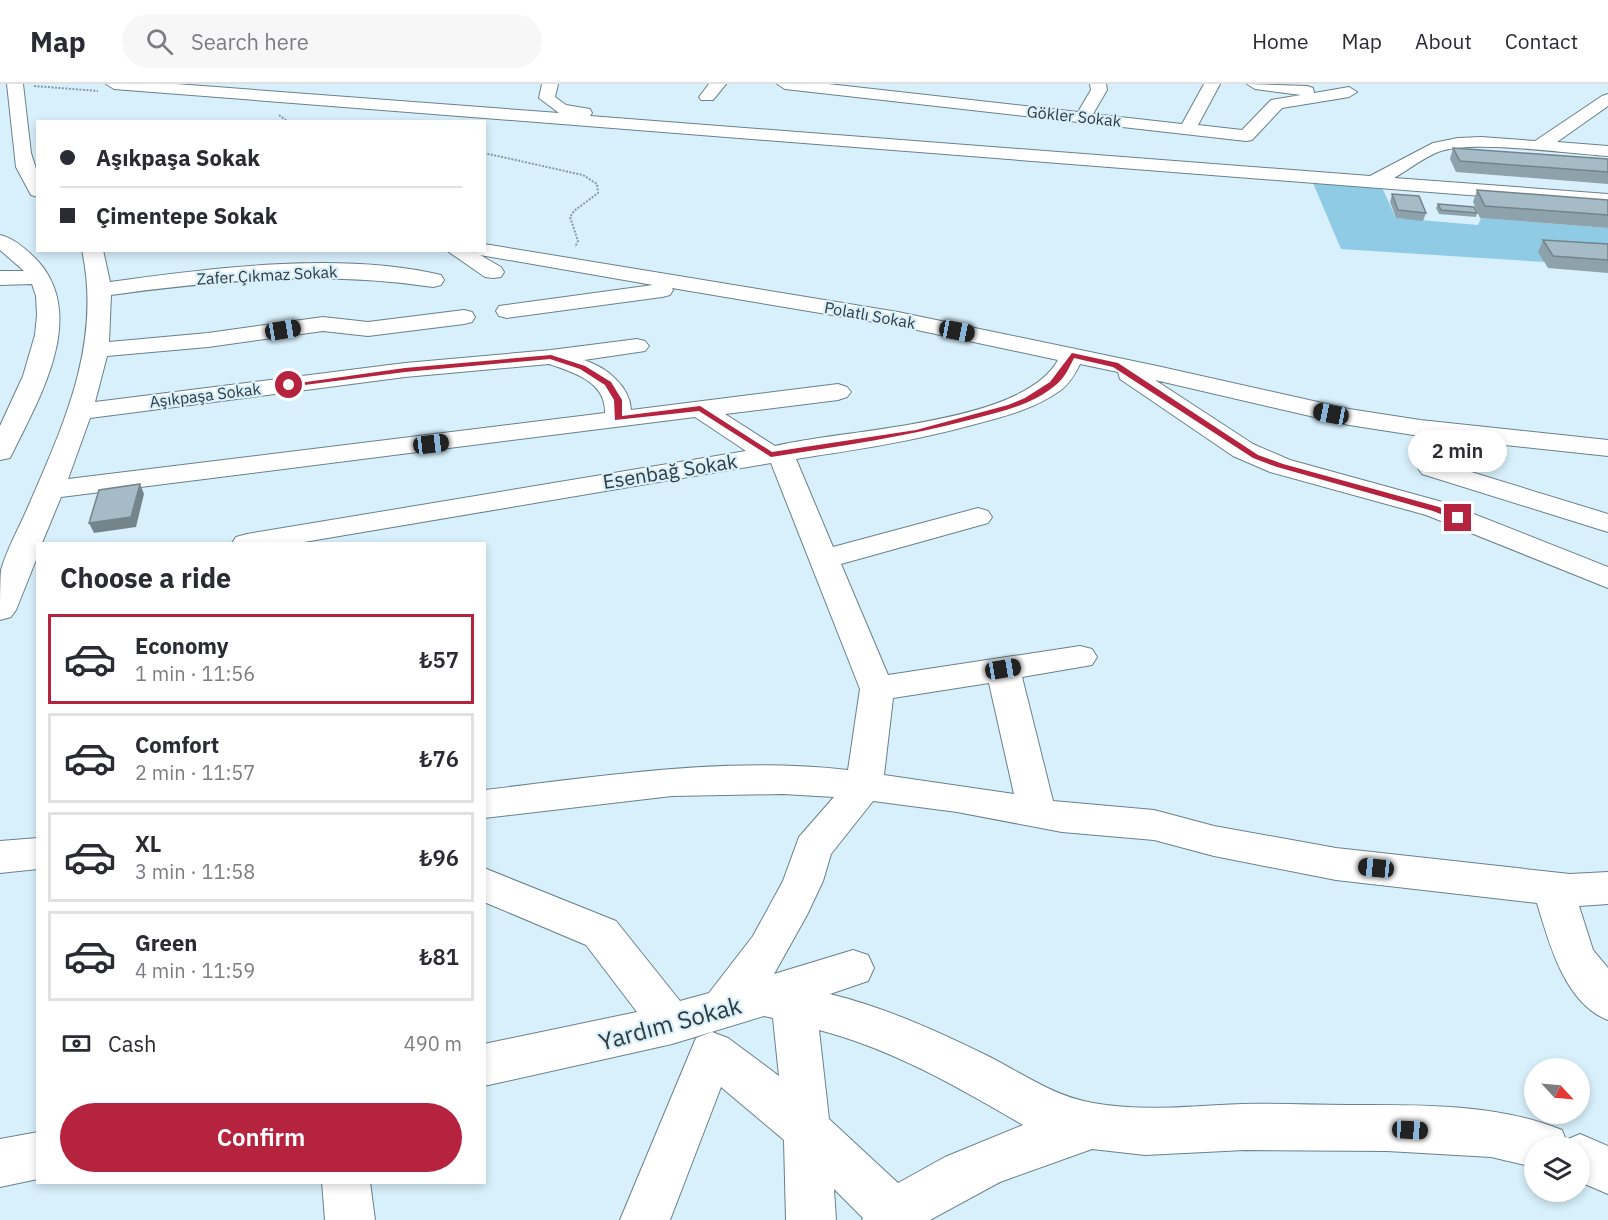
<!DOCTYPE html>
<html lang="en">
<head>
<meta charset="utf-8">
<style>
	body { margin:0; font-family:"IBM Plex Sans",sans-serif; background:#f7f7f7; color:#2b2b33; height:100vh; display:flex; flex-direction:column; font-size:22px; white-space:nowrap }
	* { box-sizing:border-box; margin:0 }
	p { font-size:20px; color:#7c7c81 }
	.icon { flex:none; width:33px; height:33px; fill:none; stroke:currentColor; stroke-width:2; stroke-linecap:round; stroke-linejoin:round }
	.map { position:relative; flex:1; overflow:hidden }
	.drawer { position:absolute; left:36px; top:458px; width:450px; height:642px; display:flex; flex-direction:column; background:#fff; border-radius:0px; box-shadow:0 3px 9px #0003 }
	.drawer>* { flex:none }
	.banner { position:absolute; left:36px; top:36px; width:450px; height:132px; border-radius:0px; box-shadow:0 3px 9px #0003; display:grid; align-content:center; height:132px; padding:0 24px; background:#fff }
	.needle { width:39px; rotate:116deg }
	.controls { position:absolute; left:1524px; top:974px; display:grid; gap:12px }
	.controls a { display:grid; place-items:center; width:66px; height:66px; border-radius:50%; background:#fff; box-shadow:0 3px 9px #0003; font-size:30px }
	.end { position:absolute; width:27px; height:27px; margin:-14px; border:8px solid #b5233e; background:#fff; box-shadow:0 0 0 3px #fff }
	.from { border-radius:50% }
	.bubble { position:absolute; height:42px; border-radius:21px; background:#fff; box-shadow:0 3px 9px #0003; font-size:20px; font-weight:600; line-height:42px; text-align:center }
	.car { position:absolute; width:18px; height:36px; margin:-18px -9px; border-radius:8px; box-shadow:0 0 4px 2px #0007; background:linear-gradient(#222 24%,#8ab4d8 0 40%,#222 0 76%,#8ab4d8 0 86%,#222 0) }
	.banner b { display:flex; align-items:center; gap:21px; height:57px; font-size:22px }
	.banner b+b { border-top:2px solid #e1e1e2 }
	.banner i { width:15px; height:15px; background:#2b2b33 }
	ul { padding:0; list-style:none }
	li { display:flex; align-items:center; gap:18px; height:90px; margin:0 12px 9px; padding:0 12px; border:3px solid #e1e1e2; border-radius:0px }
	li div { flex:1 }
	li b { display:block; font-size:22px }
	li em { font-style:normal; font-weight:600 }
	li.current { border-color:#b5233e }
	li>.icon { width:54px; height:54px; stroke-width:1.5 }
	h2 { padding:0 24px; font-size:27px; line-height:72px }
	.pay { display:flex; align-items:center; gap:15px; height:66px; padding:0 24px; font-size:22px }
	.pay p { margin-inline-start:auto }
	.primary-button { display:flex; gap:12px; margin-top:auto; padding:12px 24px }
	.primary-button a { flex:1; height:69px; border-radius:36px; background:#b5233e; color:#fff; font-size:24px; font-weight:600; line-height:69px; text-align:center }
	header { display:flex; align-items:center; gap:36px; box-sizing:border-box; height:84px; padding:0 30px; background:#fff; border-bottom:2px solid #e1e1e2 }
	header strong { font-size:28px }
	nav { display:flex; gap:33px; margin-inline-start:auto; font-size:21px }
	.search { width:420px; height:54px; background:#f7f7f7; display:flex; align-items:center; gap:15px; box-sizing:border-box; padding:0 21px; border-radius:33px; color:#7c7c81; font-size:22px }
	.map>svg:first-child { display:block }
</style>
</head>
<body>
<header>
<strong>Map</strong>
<div class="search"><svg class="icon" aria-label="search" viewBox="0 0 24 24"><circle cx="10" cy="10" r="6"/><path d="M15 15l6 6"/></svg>Search here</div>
<nav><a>Home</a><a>Map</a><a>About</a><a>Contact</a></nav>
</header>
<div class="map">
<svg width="1608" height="1136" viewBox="0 0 1608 1136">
	<rect width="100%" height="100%" fill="#d7f0fb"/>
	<polygon fill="#8fcbe5" points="1310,92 1379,97 1396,134 1478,141 1481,134 1608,144 1608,173 1544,178 1341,165"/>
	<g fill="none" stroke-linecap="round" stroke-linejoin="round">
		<defs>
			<g id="minor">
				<polygon points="7,0 23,0 31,69 38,91 38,113 31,111 16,83"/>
				<path d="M106,0H176L559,29L539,14L542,0H558L555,13L566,21L590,25L592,29L590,32L1370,92L1433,59L1458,54L1481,53L1535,57L1602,12L1608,10V22L1557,58L1608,62V72C1568,70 1472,55 1438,68C1423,74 1408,86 1394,94L1608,110V122L114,5Z"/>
				<polygon points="709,0 726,0 713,16 701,16 699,13"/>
				<polygon points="777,0 828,0 1078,28 1091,6 1090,0 1106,0 1107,6 1093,30 1182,40 1204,0 1220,0 1198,41 1242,46 1271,16 1301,11 1255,5 1247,0 1307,2 1313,4 1314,9 1349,3 1357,8 1349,13 1282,24 1252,56 1246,57 785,5"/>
				<path d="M0,151C14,154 27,166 37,176C88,231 40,313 13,368L10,374L0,376V342L23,292L35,251L37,231L36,212L32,200L0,201V187H24L0,166Z"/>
				<path d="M484,160L898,228L1157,282L1349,325L1420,336L1608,356V372L1420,352L1349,341L1155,296L1253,360L1290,376L1446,419L1608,483V504L1426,431L1270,388L1233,372L1120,295L1118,288L1080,280C1075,290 1070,299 1061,306C1035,325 1003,333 972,341C914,357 855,366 796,375L833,463L978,424L988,427L992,433L988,439L841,480L888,591L1080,562L1092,565L1097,573L1092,581L1022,593L1053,717L1154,726L1214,742L1336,764L1570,790L1608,788V820L1579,822L1593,866L1608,884V936C1565,920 1549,859 1537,819L1336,796L1214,772L1154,756L1062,748L957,728L873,717L831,770L823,797L807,831L774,890L853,866L868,871L874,884L868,897L830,910C884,923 937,947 986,971C1022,989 1053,1012 1093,1019C1143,1028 1193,1022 1242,1020C1277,1019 1312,1021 1347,1021C1417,1021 1496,1019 1562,1046L1566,1056L1580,1050L1608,1062V1110L1580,1098V1062H1534V1083L1491,1073L1387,1067L1245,1066L1145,1071L1092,1065L1000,1098L930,1136H862L863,1134L834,1105L836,1136H786L784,1056L721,1003L670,1136H620L696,954L712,948L728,954L779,992L773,934L764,932L672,960L484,1002V960L637,928L586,861L484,818V784L616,837L680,917L709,909L753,852L783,797L799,753L834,713L783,710L672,712L484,734V706C604,692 727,672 848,686L860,605L771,379L298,459H232L236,453L247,450L746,367L695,333L61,413L42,459H38V471L16,526L11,533L0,536C0,521 0,501 1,486C7,465 19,444 28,423C64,340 102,259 82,166H103L110,198C210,184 342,167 441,191L444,196L441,201L433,203C325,187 219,196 111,211L109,258L208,249L323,233L368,238L464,226L472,228L475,233L472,238L464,240L368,252L323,247L208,263L107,272L95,318L405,279L551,266L637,255L645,257L649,262L645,267L584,276C606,283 630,302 631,326L838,300L847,303L851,308L847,313L838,316L725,330L775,362C843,345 1023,341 1058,276L898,242L672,204L673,206L670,211L662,213L507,234L499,232L496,227L499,222L653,201L480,171L501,183L504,188L501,193L493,194L485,193L446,166H472L475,169L474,166H484ZM549,280C575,289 606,298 605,329L68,395L90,334L405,293ZM989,599L1014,710L884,691L893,614ZM819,946C892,965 958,1003 1023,1041L945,1073L898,1099L829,1035Z"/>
				<polygon points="1432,376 1608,430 1608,448 1422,390 1418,384 1422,378"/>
				<polygon points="38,754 38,785 0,789 0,757"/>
				<polygon points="38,1048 38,1095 0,1103 0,1055"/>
				<polygon points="322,1098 370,1098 375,1136 325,1136"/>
			</g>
		</defs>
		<use href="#minor" stroke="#6a808a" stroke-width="2"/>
		<g stroke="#889aa2" stroke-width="2" stroke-dasharray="2 1.5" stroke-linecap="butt">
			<polyline points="34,2 98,7"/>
			<polyline points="279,31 288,38"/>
			<polyline points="484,69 583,91 597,100 598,109 574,127 570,133 578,157 575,163"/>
		</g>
		<use href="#minor" fill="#fff" fill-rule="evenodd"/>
	</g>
	<g fill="#8ea2ab">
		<polygon points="1453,64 1608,75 1608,100 1456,88 1450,75"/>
		<polygon points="1477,106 1608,116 1608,144 1480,134 1473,118"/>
		<polygon points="1392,110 1426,129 1423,137 1396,134 1390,118"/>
		<polygon points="1438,120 1477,129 1476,133 1439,130 1436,124"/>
		<polygon points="1543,156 1608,160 1608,189 1548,184 1538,168"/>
	</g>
	<polygon fill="#74848b" points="140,400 144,410 136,443 94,449 89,439"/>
	<g fill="#a5bcc7" stroke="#74848b" stroke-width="1.5">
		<polygon points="1453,64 1608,75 1608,88 1460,77"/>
		<polygon points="1477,106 1608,116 1608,131 1485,122"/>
		<polygon points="1392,110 1419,112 1426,129 1398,126"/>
		<polygon points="1438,120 1474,123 1477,129 1441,126"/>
		<polygon points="1543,156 1608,160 1608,176 1553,172"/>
		<polygon points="140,400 131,433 89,439 99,406"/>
	</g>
	<path fill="#b5233e" d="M1072,269L1118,279L1258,371L1283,380L1439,423L1462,434L1458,437L1433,427L1277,383L1253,374L1113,283L1074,274C1069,284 1065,293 1057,300C1033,321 1002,327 973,335C906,353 839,362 771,373L699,327L615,336L614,316L605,301L580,285L550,275L405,288L289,303L285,301L405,284L551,271L585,282L611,298L622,316V332L700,322L772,368L916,346L1008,321L1025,314L1050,298Z"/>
	<g text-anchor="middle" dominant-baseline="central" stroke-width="4.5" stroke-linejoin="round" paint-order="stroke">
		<g font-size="16" fill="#313b3f" stroke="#d7f0fb">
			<text transform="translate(1074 32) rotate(6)">Gökler Sokak</text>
			<text transform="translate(267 191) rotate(-3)">Zafer Çıkmaz Sokak</text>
			<text transform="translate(870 231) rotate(10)">Polatlı Sokak</text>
			<text transform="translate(205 311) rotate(-7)">Aşıkpaşa Sokak</text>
		</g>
		<g font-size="20" fill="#313b3f" stroke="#d7f0fb">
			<text transform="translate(670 387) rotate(-9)">Esenbağ Sokak</text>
		</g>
		<g font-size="24" fill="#313b3f" stroke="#d7f0fb">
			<text transform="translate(670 939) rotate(-15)">Yardım Sokak</text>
		</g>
	</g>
</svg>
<div class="controls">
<a><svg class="needle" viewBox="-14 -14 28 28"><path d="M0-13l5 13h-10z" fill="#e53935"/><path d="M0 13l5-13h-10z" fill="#7c7c81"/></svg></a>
<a><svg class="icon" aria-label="layers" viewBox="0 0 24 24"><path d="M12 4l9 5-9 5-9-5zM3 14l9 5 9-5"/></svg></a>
</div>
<i class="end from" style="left:289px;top:301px"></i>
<i class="end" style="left:1458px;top:434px"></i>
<div class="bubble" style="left:1408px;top:346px;width:99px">2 min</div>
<i class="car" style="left:283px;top:246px;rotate:81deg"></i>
<i class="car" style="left:957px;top:247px;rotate:101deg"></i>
<i class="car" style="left:1331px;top:330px;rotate:281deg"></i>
<i class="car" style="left:431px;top:360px;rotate:83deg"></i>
<i class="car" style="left:1003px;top:585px;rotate:81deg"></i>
<i class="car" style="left:1376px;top:784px;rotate:276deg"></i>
<i class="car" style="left:1410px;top:1046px;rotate:93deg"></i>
<div class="banner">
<b><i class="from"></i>Aşıkpaşa Sokak</b>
<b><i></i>Çimentepe Sokak</b>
</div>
<section class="drawer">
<h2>Choose a ride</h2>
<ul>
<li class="current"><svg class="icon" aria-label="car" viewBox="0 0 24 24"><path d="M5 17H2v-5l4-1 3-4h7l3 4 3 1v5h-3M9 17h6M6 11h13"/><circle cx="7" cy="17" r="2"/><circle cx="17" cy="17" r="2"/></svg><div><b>Economy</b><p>1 min · 11:56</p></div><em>₺57</em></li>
<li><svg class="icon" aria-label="car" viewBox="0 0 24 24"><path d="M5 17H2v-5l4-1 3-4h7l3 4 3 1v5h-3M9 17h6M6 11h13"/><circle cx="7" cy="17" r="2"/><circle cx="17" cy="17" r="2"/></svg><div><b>Comfort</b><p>2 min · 11:57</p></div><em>₺76</em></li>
<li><svg class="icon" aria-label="car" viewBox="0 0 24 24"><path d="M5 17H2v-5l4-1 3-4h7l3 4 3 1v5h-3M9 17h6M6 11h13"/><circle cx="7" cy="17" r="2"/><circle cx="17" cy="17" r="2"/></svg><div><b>XL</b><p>3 min · 11:58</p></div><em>₺96</em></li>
<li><svg class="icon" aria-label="car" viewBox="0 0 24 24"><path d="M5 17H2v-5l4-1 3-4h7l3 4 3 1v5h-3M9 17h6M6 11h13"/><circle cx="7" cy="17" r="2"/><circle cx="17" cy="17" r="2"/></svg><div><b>Green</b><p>4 min · 11:59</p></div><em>₺81</em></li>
</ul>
<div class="pay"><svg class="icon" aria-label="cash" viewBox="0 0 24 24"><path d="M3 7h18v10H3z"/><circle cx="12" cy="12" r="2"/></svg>Cash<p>490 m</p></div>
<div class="primary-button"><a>Confirm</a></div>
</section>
</div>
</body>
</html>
